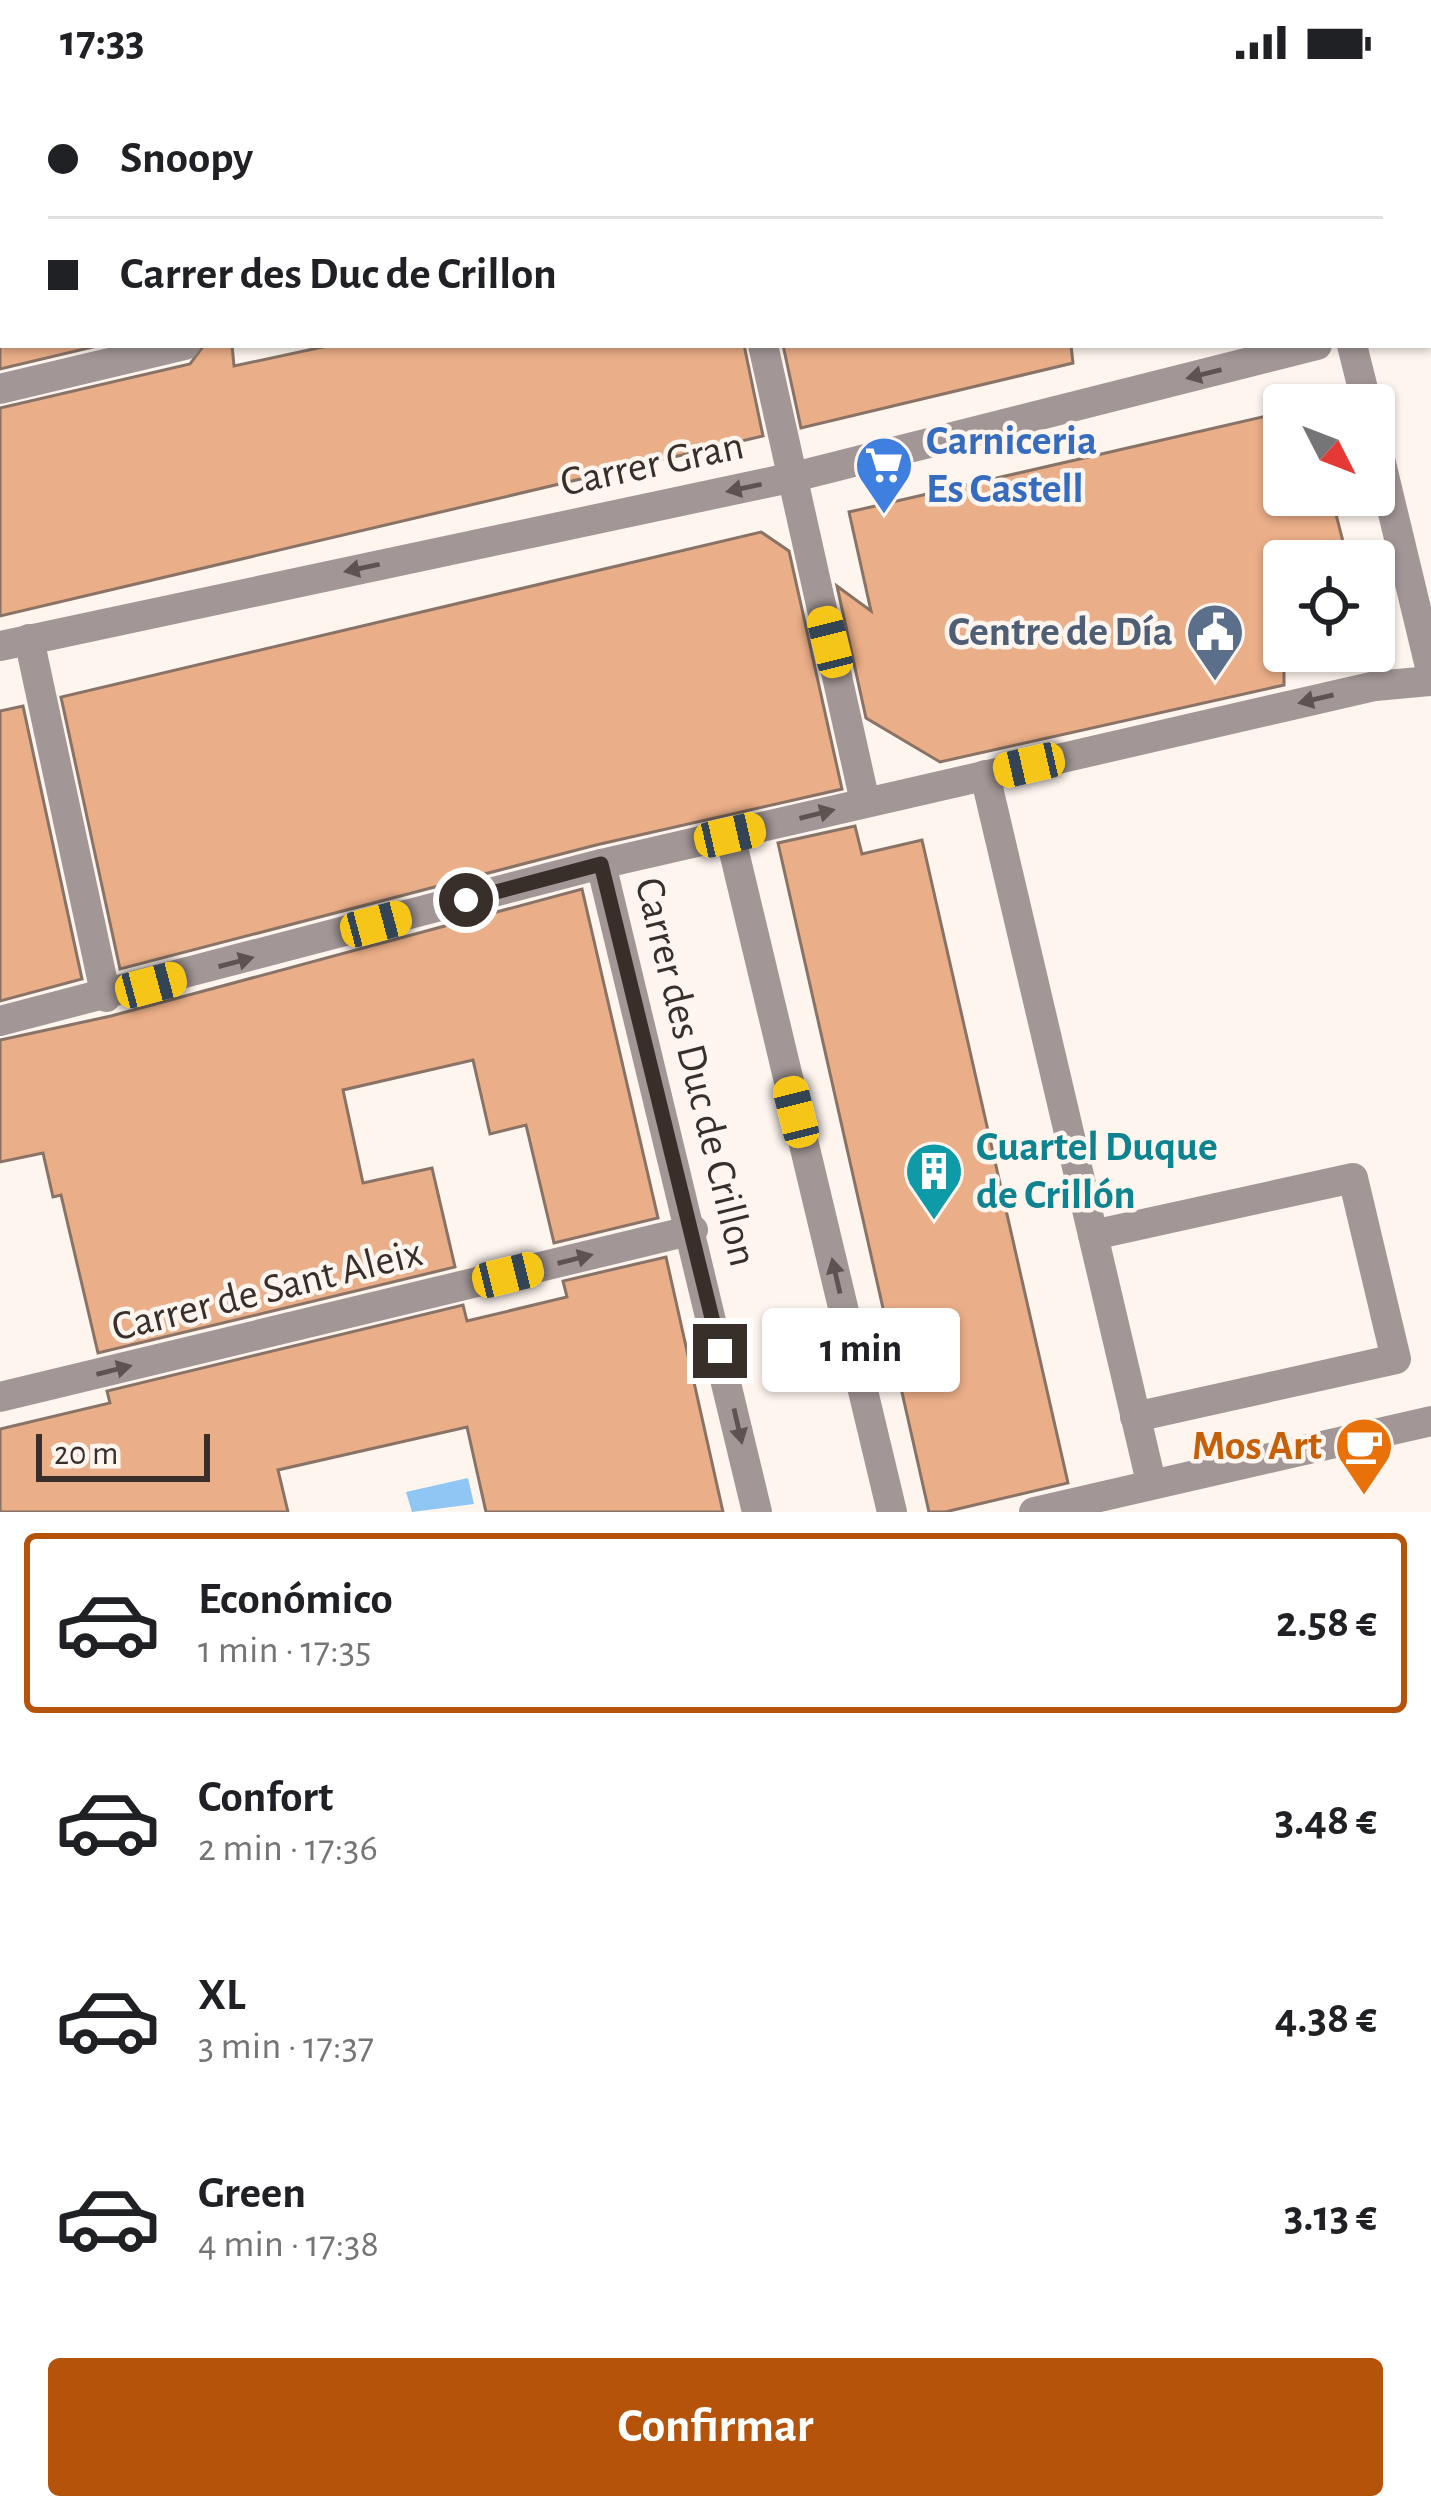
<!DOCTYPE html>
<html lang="es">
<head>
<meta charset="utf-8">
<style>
	body { margin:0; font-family:"Alegreya Sans",sans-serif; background:#f2f2f2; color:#202124; height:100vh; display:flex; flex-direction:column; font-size:45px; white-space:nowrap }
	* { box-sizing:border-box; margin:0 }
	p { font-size:39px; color:#757577 }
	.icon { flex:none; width:66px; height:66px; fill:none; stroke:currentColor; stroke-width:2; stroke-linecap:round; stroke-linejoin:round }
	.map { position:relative; height:1428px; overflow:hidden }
	.drawer { display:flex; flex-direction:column; background:#fff; flex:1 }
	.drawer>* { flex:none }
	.banner { position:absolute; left:0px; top:0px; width:1431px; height:264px; box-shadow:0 3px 9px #0004; display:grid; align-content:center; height:264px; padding:0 48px; background:#fff }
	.needle { width:78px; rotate:132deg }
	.fabs { position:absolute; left:1263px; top:300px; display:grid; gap:24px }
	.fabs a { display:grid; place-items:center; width:132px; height:132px; border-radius:12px; background:#fff; box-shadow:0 3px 9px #0004; font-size:60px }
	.scale { position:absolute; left:36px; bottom:30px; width:174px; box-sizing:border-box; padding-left:12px; border:6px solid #382f2a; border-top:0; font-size:33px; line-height:42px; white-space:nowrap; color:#382f2a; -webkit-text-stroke:9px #fef5ef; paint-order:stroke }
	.end { position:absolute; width:54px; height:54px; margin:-27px; border:15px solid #382f2a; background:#fff; box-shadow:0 0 0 6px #fff }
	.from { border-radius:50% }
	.bubble { position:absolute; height:84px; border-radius:12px; background:#fff; box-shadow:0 3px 9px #0004; font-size:39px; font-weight:700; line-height:84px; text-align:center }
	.car { position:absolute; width:36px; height:72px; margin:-36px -18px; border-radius:15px; box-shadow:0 0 9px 3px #0007; background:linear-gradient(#f5c518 24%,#345 0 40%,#f5c518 0 76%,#345 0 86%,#f5c518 0) }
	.banner b { display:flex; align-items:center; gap:42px; height:114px; font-size:45px }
	.banner b+b { border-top:3px solid #e0e0e0 }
	.banner i { width:30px; height:30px; background:#202124 }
	ul { padding:21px 0 0; list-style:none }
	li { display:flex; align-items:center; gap:36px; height:180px; margin:0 24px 18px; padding:0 24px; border:6px solid transparent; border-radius:12px }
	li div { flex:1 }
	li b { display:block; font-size:45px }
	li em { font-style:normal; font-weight:700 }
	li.on { border-color:#b45309 }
	li>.icon { width:108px; height:108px; stroke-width:1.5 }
	.action { display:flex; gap:24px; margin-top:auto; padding:24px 48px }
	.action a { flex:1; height:138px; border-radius:12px; background:#b45309; color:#fff; font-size:48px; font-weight:700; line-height:138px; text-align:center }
	.status { display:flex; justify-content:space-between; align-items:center; height:84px; padding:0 60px; background:#fff; direction:ltr }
	.status svg { height:33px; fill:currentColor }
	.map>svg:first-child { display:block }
</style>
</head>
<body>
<div class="status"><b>17:33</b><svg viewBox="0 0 49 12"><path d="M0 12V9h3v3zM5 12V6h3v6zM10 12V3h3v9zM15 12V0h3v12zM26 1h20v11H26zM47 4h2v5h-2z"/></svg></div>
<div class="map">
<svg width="1431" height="1428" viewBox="0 0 1431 1428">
	<rect width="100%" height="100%" fill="#fef5ef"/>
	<polygon fill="#90c6f4" points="468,1394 474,1420 412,1428 406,1408"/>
	<g fill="#eaae88" stroke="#887366" stroke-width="3">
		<polygon points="0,261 101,261 0,285"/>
		<polygon points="204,261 232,261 234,282 332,261 744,261 763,352 0,532 0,324 190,280"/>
		<polygon points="783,261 1071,261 1073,279 801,344"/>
		<polygon points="1284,328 1284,411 1331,411 1348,477 1284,477 1284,601 940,678 866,634 837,502 871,527 849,428"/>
		<polygon points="761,448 789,467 842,705 596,761 120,885 61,613"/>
		<polygon points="23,622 82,895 0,917 0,627"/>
		<polygon points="855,742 862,770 922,756 1068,1399 945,1428 929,1428 778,759"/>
		<polygon points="582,805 658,1134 554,1159 526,1041 490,1050 473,976 343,1006 363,1099 432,1084 455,1183 98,1269 61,1111 53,1113 43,1069 0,1078 0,956 111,932"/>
		<polygon points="666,1173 723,1428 486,1428 467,1343 278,1386 288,1428 0,1428 0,1345 110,1319 107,1307 463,1221 467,1237 567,1213 563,1197"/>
	</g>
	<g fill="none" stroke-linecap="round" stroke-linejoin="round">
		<g stroke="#a29696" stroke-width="30">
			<polyline points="700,0 700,3"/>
			<polyline points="30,3 32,0"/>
			<polyline points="56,3 69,0"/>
			<polyline points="1276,3 1288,0"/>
			<polyline points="0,83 3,75"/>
			<polyline points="1428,235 1431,234"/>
			<polyline points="763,261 865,718"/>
			<polyline points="1352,261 1367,321"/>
			<polyline points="0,305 185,261"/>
			<polyline points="1374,350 1431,587"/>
			<polyline points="29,555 106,913"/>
			<polyline points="0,562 794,393 1317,261"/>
			<polyline points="985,691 1093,1151"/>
			<polyline points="730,751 892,1428"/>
			<polyline points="601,780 757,1428"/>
			<polyline points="0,937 601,780 1375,602 1431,597"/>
			<polyline points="0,1313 693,1146"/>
			<polyline points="1135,1333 1396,1275 1353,1094 1093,1151 1151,1398"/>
			<polyline points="1034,1428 1431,1337"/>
		</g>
	</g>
	<defs><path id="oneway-solid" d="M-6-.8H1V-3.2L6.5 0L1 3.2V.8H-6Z" transform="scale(3)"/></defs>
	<g fill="#5d5350">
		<use href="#oneway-solid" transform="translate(1204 290) rotate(166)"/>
		<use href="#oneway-solid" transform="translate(744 404) rotate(168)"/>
		<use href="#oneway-solid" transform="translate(362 484) rotate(168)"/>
		<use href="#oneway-solid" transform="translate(1316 615) rotate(167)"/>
		<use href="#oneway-solid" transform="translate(817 730) rotate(-14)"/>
		<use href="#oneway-solid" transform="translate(236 878) rotate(-15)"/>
		<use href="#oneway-solid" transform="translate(575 1175) rotate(-14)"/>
		<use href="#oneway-solid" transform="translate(836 1192) rotate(-103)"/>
		<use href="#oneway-solid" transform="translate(114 1286) rotate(-14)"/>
		<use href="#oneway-solid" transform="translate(738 1342) rotate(77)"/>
	</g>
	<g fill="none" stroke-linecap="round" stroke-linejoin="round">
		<polyline stroke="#382f2a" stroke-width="15" points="466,816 601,780 720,1267"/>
	</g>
	<defs>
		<symbol id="supermarket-pin" viewBox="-11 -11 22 30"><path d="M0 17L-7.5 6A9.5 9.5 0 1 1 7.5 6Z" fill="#3f7fe0" stroke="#fef5ef"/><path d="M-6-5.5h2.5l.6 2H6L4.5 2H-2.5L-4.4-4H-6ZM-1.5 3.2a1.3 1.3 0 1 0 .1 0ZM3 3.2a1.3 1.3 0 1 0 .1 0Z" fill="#fff"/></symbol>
		<symbol id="civic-pin" viewBox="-11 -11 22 30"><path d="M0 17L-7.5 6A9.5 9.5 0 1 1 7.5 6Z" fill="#5c6f8a" stroke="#fef5ef"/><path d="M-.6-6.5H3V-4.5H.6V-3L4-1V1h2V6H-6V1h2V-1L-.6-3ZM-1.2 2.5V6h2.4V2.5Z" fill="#fff"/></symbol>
		<symbol id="building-pin" viewBox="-11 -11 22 30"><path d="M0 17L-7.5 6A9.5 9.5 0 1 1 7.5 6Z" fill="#0f9aa8" stroke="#fef5ef"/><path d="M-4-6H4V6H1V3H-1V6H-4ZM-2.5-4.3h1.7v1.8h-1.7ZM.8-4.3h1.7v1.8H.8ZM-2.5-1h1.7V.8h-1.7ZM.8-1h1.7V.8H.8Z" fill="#fff"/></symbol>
		<symbol id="cafe-pin" viewBox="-11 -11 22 30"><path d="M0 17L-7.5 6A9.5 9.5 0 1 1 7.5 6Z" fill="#e8710a" stroke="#fef5ef"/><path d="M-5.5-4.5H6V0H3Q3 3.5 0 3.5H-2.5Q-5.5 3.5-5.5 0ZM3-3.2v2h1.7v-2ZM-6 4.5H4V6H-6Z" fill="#fff"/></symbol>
	</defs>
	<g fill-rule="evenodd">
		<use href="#supermarket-pin" x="851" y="348" width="66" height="90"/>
		<use href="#civic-pin" x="1182" y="515" width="66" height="90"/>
		<use href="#building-pin" x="901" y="1054" width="66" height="90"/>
		<use href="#cafe-pin" x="1331" y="1329" width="66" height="90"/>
	</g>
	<g text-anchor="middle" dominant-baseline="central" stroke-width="9" stroke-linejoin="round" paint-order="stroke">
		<g font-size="42" font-weight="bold" fill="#366cbe" stroke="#fef5ef" text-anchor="start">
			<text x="926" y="357">Carniceria<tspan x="926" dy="48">Es Castell</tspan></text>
		</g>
		<g font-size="42" fill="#382f2a" stroke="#fef5ef">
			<text transform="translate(652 380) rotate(-12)">Carrer Gran</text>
			<text transform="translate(696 988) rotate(76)">Carrer des Duc de Crillon</text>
			<text transform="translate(267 1206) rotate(-14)">Carrer de Sant Aleix</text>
		</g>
		<g font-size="42" font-weight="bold" fill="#4e5e75" stroke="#fef5ef" text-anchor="end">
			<text x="1173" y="548">Centre de Día</text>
		</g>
		<g font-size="42" font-weight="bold" fill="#0d838f" stroke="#fef5ef" text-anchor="start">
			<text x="976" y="1063">Cuartel Duque<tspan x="976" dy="48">de Crillón</tspan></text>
		</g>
		<g font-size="42" font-weight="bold" fill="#c56008" stroke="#fef5ef" text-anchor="end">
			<text x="1322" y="1362">Mos Art</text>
		</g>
	</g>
</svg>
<div class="fabs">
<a><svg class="needle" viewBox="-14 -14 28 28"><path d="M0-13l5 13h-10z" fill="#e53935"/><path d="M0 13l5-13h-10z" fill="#757577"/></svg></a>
<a><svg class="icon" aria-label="locate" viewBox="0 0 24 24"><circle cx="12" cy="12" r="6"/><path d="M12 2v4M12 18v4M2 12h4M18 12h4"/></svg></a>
</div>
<div class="scale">20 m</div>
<i class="end from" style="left:466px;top:816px"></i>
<i class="end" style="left:720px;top:1267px"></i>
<div class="bubble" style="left:762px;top:1224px;width:198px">1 min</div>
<i class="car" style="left:830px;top:558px;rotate:346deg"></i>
<i class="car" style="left:1029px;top:681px;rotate:257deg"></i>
<i class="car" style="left:730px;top:751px;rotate:77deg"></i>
<i class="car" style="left:376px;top:840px;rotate:75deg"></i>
<i class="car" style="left:151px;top:901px;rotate:75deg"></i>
<i class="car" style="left:796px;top:1028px;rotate:346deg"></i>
<i class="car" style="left:508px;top:1191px;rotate:76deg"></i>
<div class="banner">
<b><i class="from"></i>Snoopy</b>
<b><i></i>Carrer des Duc de Crillon</b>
</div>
</div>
<section class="drawer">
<ul>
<li class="on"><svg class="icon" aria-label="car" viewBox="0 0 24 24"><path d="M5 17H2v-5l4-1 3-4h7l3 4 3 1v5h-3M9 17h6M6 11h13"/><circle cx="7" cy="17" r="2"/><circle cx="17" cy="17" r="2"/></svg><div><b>Económico</b><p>1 min · 17:35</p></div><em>2.58 €</em></li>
<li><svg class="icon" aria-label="car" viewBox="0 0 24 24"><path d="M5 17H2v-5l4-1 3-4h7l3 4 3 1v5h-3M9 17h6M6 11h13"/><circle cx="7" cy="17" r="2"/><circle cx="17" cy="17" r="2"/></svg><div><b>Confort</b><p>2 min · 17:36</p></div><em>3.48 €</em></li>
<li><svg class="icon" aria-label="car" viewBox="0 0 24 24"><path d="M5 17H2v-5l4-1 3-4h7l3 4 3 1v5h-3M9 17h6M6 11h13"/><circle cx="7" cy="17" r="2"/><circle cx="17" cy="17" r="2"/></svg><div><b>XL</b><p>3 min · 17:37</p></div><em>4.38 €</em></li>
<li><svg class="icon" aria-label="car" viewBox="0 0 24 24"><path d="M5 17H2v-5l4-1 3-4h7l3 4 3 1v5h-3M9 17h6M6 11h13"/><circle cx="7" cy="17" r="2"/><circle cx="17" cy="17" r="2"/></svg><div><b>Green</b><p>4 min · 17:38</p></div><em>3.13 €</em></li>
</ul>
<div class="action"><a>Confirmar</a></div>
</section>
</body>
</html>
